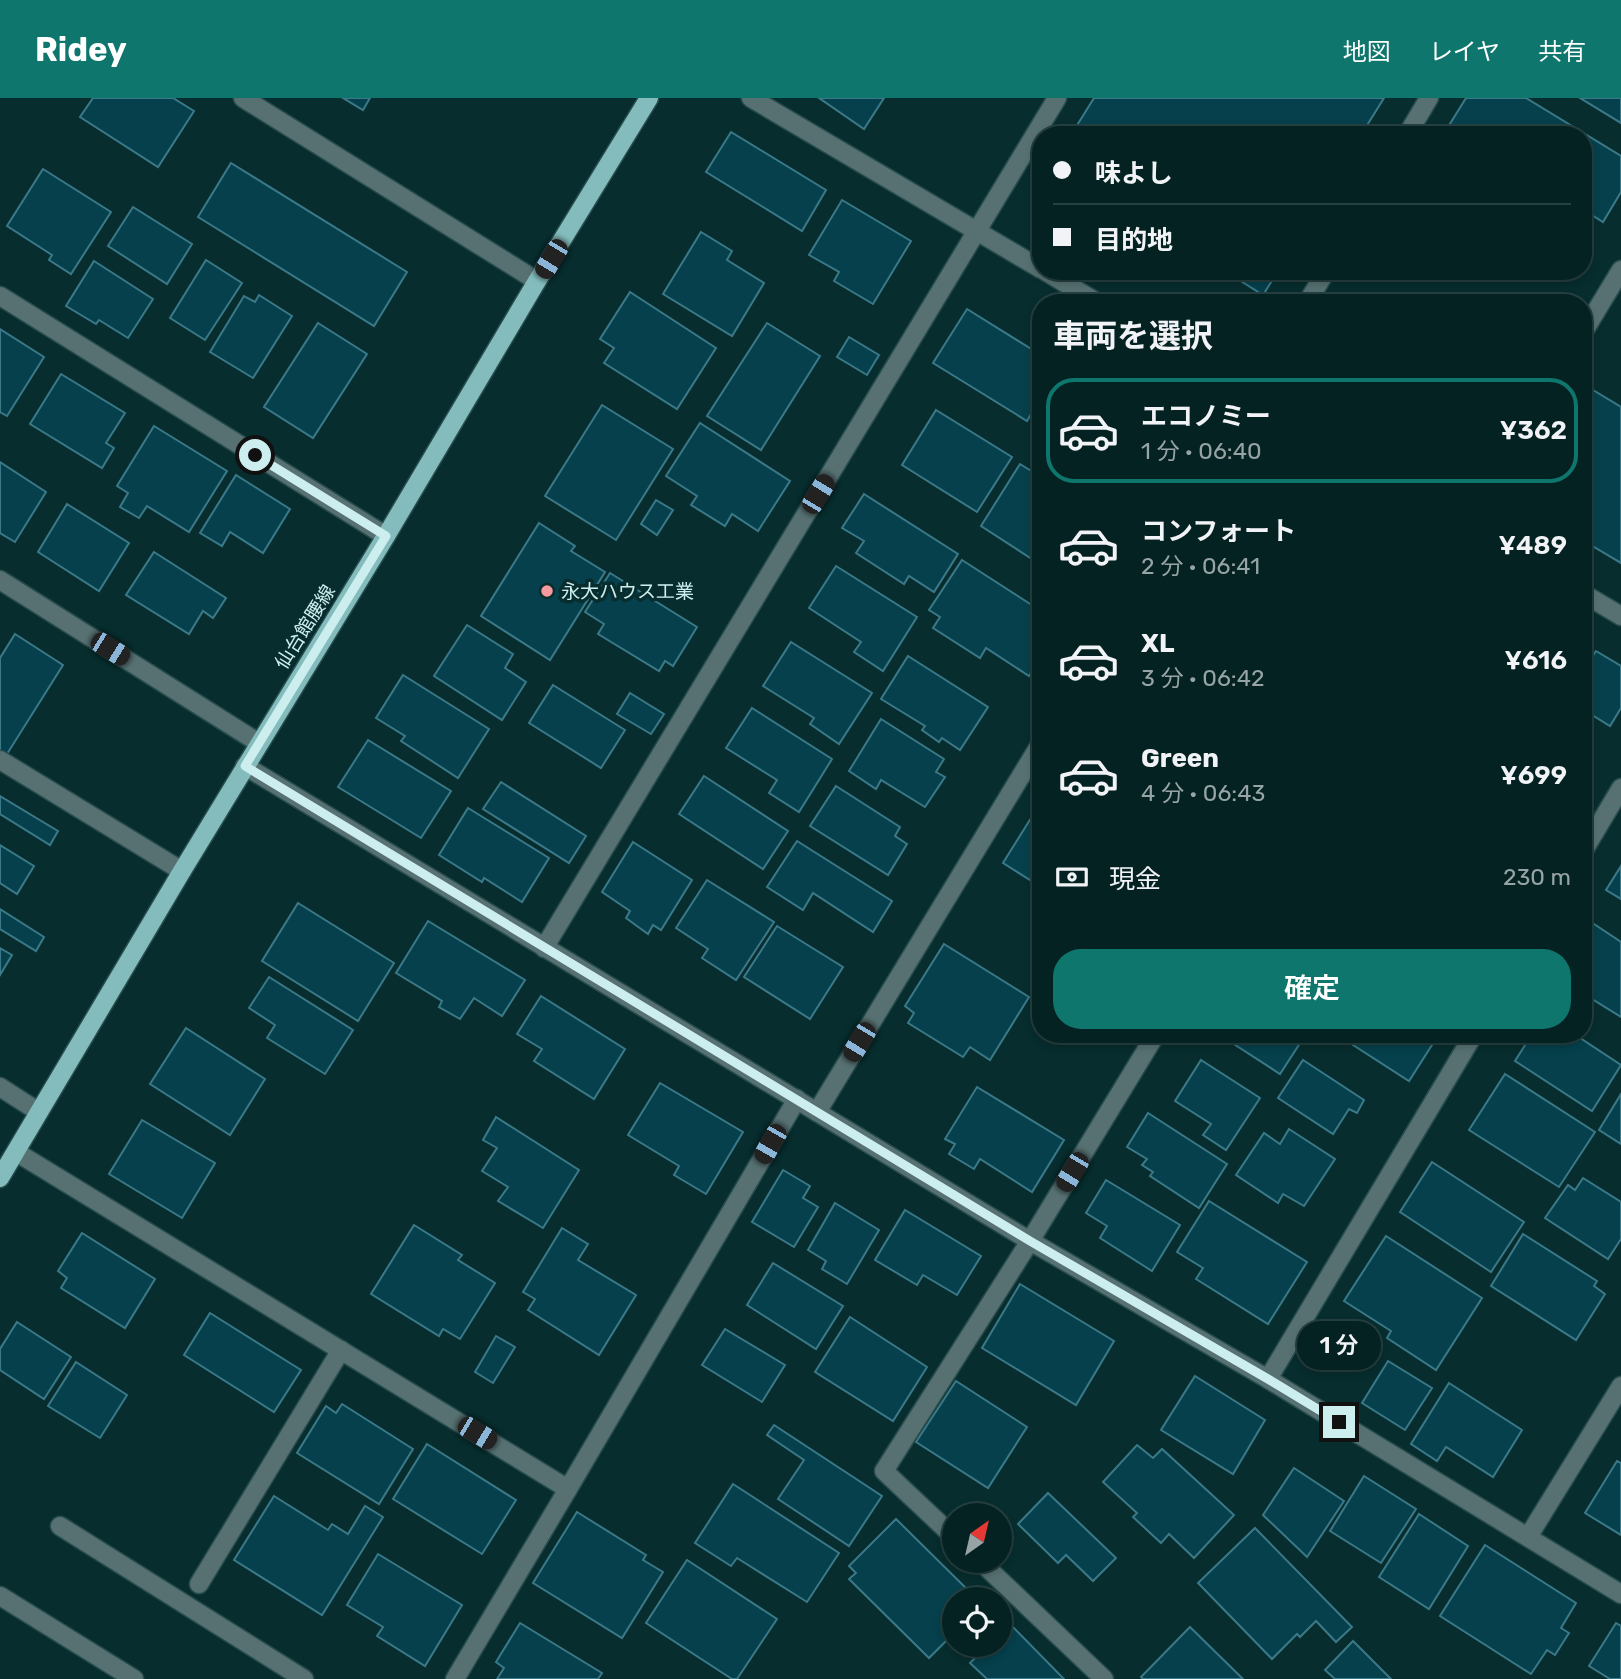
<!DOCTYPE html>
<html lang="ja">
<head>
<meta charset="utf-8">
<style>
	body { margin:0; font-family:Rubik,"Noto Sans JP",sans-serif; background:#0e2a2a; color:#f1f3f6; height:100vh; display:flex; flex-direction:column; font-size:26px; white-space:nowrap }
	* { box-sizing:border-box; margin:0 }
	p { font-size:23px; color:#97a4a5 }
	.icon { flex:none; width:38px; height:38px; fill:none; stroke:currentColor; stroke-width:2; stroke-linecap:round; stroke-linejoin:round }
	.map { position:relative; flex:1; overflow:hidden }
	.details { position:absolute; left:1032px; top:196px; width:560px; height:749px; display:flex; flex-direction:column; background:#052222; border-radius:28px; box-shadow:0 4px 10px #0003,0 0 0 2px #263f40 }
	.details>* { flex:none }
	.hud { position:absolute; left:1032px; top:28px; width:560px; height:154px; border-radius:28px; box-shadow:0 4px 10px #0003,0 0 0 2px #263f40; display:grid; align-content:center; height:154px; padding:0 21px; background:#052222 }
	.needle { width:46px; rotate:34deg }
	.controls { position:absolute; left:942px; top:1405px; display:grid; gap:14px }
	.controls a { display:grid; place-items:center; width:70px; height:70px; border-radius:50%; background:#052222; box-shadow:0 4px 10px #0003,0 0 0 2px #263f40; font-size:35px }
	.end { position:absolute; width:32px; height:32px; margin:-16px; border:9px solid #cdeeee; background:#111; box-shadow:0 0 0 4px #111 }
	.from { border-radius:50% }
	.bubble { position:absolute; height:49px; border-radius:24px; background:#052222; box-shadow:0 4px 10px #0003,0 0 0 2px #263f40; font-size:23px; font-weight:600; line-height:49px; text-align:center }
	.car { position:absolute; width:21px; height:42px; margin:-21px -10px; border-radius:9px; box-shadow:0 0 5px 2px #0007; background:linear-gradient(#222 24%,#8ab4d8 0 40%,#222 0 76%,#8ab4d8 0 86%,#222 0) }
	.hud b { display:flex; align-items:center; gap:24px; height:66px; font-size:26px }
	.hud b+b { border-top:2px solid #263f40 }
	.hud i { width:18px; height:18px; background:#f1f3f6 }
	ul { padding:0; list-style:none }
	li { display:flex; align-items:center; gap:21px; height:105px; margin:0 14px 10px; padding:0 7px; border:4px solid transparent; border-radius:28px }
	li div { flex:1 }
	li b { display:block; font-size:26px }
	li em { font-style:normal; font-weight:600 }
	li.selected { border-color:#0f766e }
	li>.icon { width:63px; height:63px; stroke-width:1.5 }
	h2 { padding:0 21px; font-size:32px; line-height:84px }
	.pay { display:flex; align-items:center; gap:18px; height:77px; padding:0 21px; font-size:26px }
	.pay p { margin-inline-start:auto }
	.action { display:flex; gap:14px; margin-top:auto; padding:14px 21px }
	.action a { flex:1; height:80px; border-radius:28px; background:#0f766e; color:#fff; font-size:28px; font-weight:600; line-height:80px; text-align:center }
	header { display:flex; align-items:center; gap:42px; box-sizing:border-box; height:98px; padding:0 35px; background:#0f766e; color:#fff }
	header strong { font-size:33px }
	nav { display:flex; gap:38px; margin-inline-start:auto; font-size:24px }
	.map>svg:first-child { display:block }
</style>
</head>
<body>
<header>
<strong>Ridey</strong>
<nav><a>地図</a><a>レイヤ</a><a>共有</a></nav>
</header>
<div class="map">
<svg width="1621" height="1581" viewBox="0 0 1621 1581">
	<rect width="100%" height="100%" fill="#072d2e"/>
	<g fill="#05404c" stroke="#3b7989" stroke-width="2">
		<polygon points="93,0 173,0 194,13 158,69 80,19"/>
		<polygon points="343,0 370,0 363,12"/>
		<polygon points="819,0 884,0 864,31"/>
		<polygon points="1094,0 1384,0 1361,37 1071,37"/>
		<polygon points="1466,0 1526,0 1621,58 1621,94 1603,124 1584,112 1584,37 1460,37 1448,29"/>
		<polygon points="1580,0 1621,0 1621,25"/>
		<polygon points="731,34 826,92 802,133 706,74"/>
		<polygon points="231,65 407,174 374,228 198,119"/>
		<polygon points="43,71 111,114 71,176 49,162 52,157 7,128"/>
		<polygon points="842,102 911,143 873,206 834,183 839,174 809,157"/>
		<polygon points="133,109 192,146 167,186 108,148"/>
		<polygon points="701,134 732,153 727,162 764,185 732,238 663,196"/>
		<polygon points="206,162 242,185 205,242 170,220"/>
		<polygon points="94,163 153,201 128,240 99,222 96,226 66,208"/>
		<polygon points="1225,173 1278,173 1263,197"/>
		<polygon points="630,194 716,250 677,311 604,265 614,250 600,241"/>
		<polygon points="259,197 292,218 253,280 210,254 244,198 255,204"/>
		<polygon points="967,211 1041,257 1041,299 1027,323 933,265"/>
		<polygon points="318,225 367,256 313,340 264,309"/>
		<polygon points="767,225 820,258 761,352 707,318"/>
		<polygon points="0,231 44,259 7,318 0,314"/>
		<polygon points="849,239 879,257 867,277 837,259"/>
		<polygon points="61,276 125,315 106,345 114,350 102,370 30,326"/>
		<polygon points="1593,292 1621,309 1621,465 1584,443 1584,308"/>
		<polygon points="602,307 673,351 616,442 545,398"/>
		<polygon points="936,312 1012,359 977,414 902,367"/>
		<polygon points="700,325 790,383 758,433 732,416 725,428 691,407 697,398 666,378"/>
		<polygon points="154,328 227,373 189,434 147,408 139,420 120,409 128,395 117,388"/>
		<polygon points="0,364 46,394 15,444 0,435"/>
		<polygon points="1020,366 1041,379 1041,467 981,428"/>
		<polygon points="236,377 290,411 263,455 230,434 222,448 200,435"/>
		<polygon points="864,396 958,456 934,494 909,478 904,486 856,455 864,443 842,430"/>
		<polygon points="656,402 673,412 657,437 641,426"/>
		<polygon points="67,406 129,445 99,493 38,454"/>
		<polygon points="539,425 575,448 571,453 605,474 550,562 481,518"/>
		<polygon points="154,454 226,500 213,520 203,513 189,536 126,497"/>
		<polygon points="962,462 1041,513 1041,559 1029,578 986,550 980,560 933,530 940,519 929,512"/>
		<polygon points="836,468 917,519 883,573 854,554 861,544 809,510"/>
		<polygon points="610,475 697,529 673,568 665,563 659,573 598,536 604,526 585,514"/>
		<polygon points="467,527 513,556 505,570 526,584 502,622 434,578"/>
		<polygon points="15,536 63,567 7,656 0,652 0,560"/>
		<polygon points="791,544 872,595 839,646 810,626 814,620 763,588"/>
		<polygon points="1596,553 1621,568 1621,610 1610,628 1584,612 1584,562 1588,565"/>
		<polygon points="908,558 988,609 960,652 942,640 939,644 922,632 925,628 881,601"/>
		<polygon points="403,577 489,631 458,680 401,643 405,638 376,620"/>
		<polygon points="553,587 625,632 601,670 529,625"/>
		<polygon points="630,595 664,616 651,636 617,616"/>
		<polygon points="752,610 832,661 799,714 769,695 777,682 726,650"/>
		<polygon points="881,621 944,661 936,674 945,679 925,709 881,682 876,691 849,673"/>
		<polygon points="368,642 451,693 421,740 338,689"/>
		<polygon points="704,678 788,733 763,771 679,716"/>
		<polygon points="501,684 586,738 569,765 483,711"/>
		<polygon points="836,688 900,729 895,738 907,746 888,777 810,728"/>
		<polygon points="0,698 58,733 50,747 0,716"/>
		<polygon points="1041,704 1041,789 1003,765"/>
		<polygon points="468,710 549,760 522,804 484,780 482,784 439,757"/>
		<polygon points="797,743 892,803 873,834 813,795 803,812 767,789"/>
		<polygon points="633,744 692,782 661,832 653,827 648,836 626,820 630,813 602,794"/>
		<polygon points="0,747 34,768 17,796 0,785"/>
		<polygon points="1621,768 1621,801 1606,792"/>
		<polygon points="707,782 774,824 736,882 702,860 708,851 676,830"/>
		<polygon points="298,805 394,865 358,923 262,863"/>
		<polygon points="0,811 44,839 36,853 0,831"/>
		<polygon points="428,823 525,882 502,918 474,900 460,921 439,909 442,903 396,875"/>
		<polygon points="1591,824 1621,844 1621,919 1584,896 1584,836"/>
		<polygon points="777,828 843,869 810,921 744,879"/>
		<polygon points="944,846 1029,899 990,962 970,949 963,959 908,925 914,915 905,908"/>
		<polygon points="0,850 12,857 0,877"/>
		<polygon points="269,879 353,932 325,976 267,940 275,927 249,910"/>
		<polygon points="541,898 625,951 594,1001 534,963 542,951 517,936"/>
		<polygon points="186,930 265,981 230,1037 150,986"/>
		<polygon points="1229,936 1306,936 1280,976 1226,941"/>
		<polygon points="1336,936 1439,936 1409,983"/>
		<polygon points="1532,936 1574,936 1621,967 1592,1013 1515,963"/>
		<polygon points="1201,962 1260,1000 1226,1052 1203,1037 1211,1026 1175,1003"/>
		<polygon points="1303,962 1364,1002 1357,1015 1349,1011 1333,1036 1278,1000"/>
		<polygon points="1505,976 1595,1034 1559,1089 1469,1032"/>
		<polygon points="660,985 743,1034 706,1096 674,1077 679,1068 628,1037"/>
		<polygon points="977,989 1064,1042 1032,1094 980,1061 974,1071 949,1056 955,1046 945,1041"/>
		<polygon points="1621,996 1621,1046 1599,1032"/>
		<polygon points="1148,1015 1227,1066 1199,1110 1150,1078 1153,1074 1142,1067 1147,1061 1127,1049"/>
		<polygon points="496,1019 579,1072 543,1130 498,1103 508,1089 482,1073 497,1050 483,1042"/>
		<polygon points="142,1022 215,1065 182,1120 109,1076"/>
		<polygon points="1289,1031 1335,1061 1304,1108 1283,1096 1278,1105 1236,1077 1264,1035 1280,1046"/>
		<polygon points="1432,1064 1524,1124 1491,1174 1400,1114"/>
		<polygon points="783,1072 810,1088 803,1100 818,1109 794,1149 752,1124"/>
		<polygon points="1583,1080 1621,1104 1621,1141 1608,1161 1545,1120 1568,1087 1575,1092"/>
		<polygon points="1106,1082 1180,1127 1152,1173 1100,1140 1107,1128 1086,1115"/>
		<polygon points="1209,1103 1307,1164 1268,1226 1196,1181 1203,1170 1177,1154"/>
		<polygon points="835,1105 879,1132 847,1186 822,1171 826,1163 808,1152"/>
		<polygon points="905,1112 981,1158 957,1197 923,1177 917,1187 875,1162"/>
		<polygon points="414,1127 462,1157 458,1162 495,1185 460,1241 443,1231 439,1238 371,1196"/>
		<polygon points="562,1130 588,1146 578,1162 636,1197 599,1257 528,1212 535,1201 523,1194"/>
		<polygon points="82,1135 155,1181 125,1230 61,1190 67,1180 58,1173"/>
		<polygon points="1523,1136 1597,1183 1594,1188 1605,1196 1576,1242 1491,1188"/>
		<polygon points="1386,1138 1482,1200 1436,1272 1387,1240 1391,1233 1344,1203"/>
		<polygon points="773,1165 843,1208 816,1251 747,1207"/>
		<polygon points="1020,1186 1114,1243 1076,1307 982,1250"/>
		<polygon points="210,1215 301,1272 274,1314 184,1257"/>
		<polygon points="850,1219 927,1269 893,1323 815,1274"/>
		<polygon points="17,1224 71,1259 44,1301 0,1272 0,1251"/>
		<polygon points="725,1231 785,1267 762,1304 702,1267"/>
		<polygon points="496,1238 515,1249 493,1285 475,1274"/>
		<polygon points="1388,1263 1432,1290 1405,1332 1362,1305"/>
		<polygon points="76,1264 127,1297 100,1340 48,1308"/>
		<polygon points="1195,1278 1265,1322 1233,1376 1161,1332"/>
		<polygon points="956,1283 1027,1329 988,1390 916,1344"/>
		<polygon points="1449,1285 1522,1332 1493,1379 1446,1349 1437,1363 1411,1346"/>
		<polygon points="342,1306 413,1351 379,1406 297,1355 326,1308 336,1315"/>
		<polygon points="774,1327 882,1398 849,1448 778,1401 804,1362 767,1337"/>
		<polygon points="427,1346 516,1402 482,1456 393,1401"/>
		<polygon points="1137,1347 1153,1360 1162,1351 1234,1417 1194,1460 1169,1436 1161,1445 1133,1419 1137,1415 1103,1384"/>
		<polygon points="1617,1363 1621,1365 1621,1437 1585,1415"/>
		<polygon points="1294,1370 1344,1403 1307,1459 1263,1417"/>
		<polygon points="1364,1378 1416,1411 1381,1465 1330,1433"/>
		<polygon points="733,1386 839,1455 807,1504 737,1460 731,1468 695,1445"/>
		<polygon points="1048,1395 1116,1460 1093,1483 1066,1457 1058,1465 1018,1426"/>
		<polygon points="274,1398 328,1432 332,1426 348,1436 365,1408 383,1419 322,1517 234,1462"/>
		<polygon points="577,1414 646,1457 643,1462 663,1474 622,1540 533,1485"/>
		<polygon points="1419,1416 1468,1448 1429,1511 1379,1479"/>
		<polygon points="896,1421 978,1502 954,1502 954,1535 929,1560 849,1481 856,1475 849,1468"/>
		<polygon points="1255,1430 1352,1529 1336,1544 1316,1523 1300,1539 1297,1536 1272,1561 1198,1485"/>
		<polygon points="1485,1447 1576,1505 1561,1530 1569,1535 1555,1557 1547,1552 1531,1576 1440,1518"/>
		<polygon points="378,1456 462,1507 425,1568 377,1538 383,1529 347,1507"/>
		<polygon points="687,1462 777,1521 737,1581 732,1581 646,1525"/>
		<polygon points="520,1525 602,1575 598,1581 497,1581 504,1570 496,1564"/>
		<polygon points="1616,1525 1621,1528 1621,1581 1610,1581 1589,1568"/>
		<polygon points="1010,1526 1064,1581 987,1581 970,1565 988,1547 999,1547 999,1537"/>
		<polygon points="1190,1529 1243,1581 1143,1581 1141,1579"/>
		<polygon points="1353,1543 1391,1581 1335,1581 1325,1572"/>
	</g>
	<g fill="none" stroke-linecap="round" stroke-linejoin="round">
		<defs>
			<g id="minor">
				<polyline points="243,0 537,183"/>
				<polyline points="751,0 1041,171"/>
				<polyline points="1407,37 1429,0"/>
				<polyline points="1045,173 1098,205"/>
				<polyline points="0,198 386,438"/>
				<polyline points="1307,205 1326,173"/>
				<polyline points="1584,233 1621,172"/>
				<polyline points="0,482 259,645"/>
				<polyline points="1584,496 1621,518"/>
				<polyline points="0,662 182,773"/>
				<polyline points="245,668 1030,1143 1268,1281 1621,1496"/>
				<polyline points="1584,752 1621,690"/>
				<polyline points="544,850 1057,0"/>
				<polyline points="0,989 39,1014"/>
				<polyline points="817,1014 1041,645"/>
				<polyline points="16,1054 568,1391 797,1001"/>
				<polyline points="1268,1281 1474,936"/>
				<polyline points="60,1428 304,1581"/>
				<polyline points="954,1439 884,1373 1030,1143 1156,936"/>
				<polyline points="1528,1439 1621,1288"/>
				<polyline points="980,1463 1104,1581"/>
				<polyline points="199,1486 341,1252"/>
				<polyline points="0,1498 134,1581"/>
				<polyline points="455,1581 568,1391"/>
			</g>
			<polyline id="major" points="0,1080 182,773 386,438 537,183 649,0"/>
		</defs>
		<use href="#minor" stroke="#274c4d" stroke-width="21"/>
		<use href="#major" stroke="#274c4d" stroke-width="21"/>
		<use href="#minor" stroke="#577172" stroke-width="18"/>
		<use href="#major" stroke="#84bcbd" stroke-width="18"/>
	</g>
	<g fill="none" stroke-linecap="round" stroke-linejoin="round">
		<polyline stroke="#cdeeee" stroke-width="9" points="255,357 386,438 245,668 1030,1143 1268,1281 1339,1324"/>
	</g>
	<circle fill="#f59b9f" stroke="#072d2e" stroke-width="2.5" cx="547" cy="493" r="7"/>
	<g text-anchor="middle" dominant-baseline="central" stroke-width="7" stroke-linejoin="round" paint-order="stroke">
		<g font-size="19" fill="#cdeeee" stroke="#072d2e" text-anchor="start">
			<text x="561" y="493">永大ハウス工業</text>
		</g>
		<g font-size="19" fill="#cdeeee" stroke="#072d2e">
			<text transform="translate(305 529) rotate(-58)">仙台館腰線</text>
		</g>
	</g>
</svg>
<div class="controls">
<a><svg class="needle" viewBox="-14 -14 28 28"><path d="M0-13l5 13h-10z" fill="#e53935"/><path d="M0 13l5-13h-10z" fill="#97a4a5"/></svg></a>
<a><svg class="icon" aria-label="locate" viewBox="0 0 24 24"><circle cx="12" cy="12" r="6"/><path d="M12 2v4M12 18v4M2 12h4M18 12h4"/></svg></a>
</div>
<i class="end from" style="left:255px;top:357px"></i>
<i class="end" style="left:1339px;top:1324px"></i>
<div class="bubble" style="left:1297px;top:1223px;width:84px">1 分</div>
<i class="car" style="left:551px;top:161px;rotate:211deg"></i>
<i class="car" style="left:818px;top:396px;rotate:31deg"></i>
<i class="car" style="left:110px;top:551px;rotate:122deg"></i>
<i class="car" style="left:859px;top:944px;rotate:211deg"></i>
<i class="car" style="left:770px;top:1046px;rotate:210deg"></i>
<i class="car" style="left:1072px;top:1074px;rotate:211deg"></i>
<i class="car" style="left:477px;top:1335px;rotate:121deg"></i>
<div class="hud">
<b><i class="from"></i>味よし</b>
<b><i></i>目的地</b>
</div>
<section class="details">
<h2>車両を選択</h2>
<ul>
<li class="selected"><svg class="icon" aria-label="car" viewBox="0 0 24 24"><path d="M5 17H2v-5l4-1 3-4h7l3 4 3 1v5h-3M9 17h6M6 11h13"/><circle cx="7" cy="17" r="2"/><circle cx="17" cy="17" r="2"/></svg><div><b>エコノミー</b><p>1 分 · 06:40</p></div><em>¥362</em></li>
<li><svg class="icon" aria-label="car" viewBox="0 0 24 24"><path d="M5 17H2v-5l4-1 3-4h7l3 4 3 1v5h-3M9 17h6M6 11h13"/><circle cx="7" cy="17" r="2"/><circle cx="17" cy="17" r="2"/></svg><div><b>コンフォート</b><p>2 分 · 06:41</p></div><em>¥489</em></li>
<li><svg class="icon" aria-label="car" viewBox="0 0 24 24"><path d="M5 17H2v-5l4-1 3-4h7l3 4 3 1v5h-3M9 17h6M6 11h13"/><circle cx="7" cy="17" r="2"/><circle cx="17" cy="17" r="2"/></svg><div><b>XL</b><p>3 分 · 06:42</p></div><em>¥616</em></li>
<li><svg class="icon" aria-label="car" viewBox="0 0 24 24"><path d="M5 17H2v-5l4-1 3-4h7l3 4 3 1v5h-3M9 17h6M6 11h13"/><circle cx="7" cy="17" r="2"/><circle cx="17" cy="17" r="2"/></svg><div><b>Green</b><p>4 分 · 06:43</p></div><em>¥699</em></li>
</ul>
<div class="pay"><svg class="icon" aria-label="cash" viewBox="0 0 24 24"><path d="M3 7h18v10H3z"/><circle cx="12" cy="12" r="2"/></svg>現金<p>230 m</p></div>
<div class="action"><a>確定</a></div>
</section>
</div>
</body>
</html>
